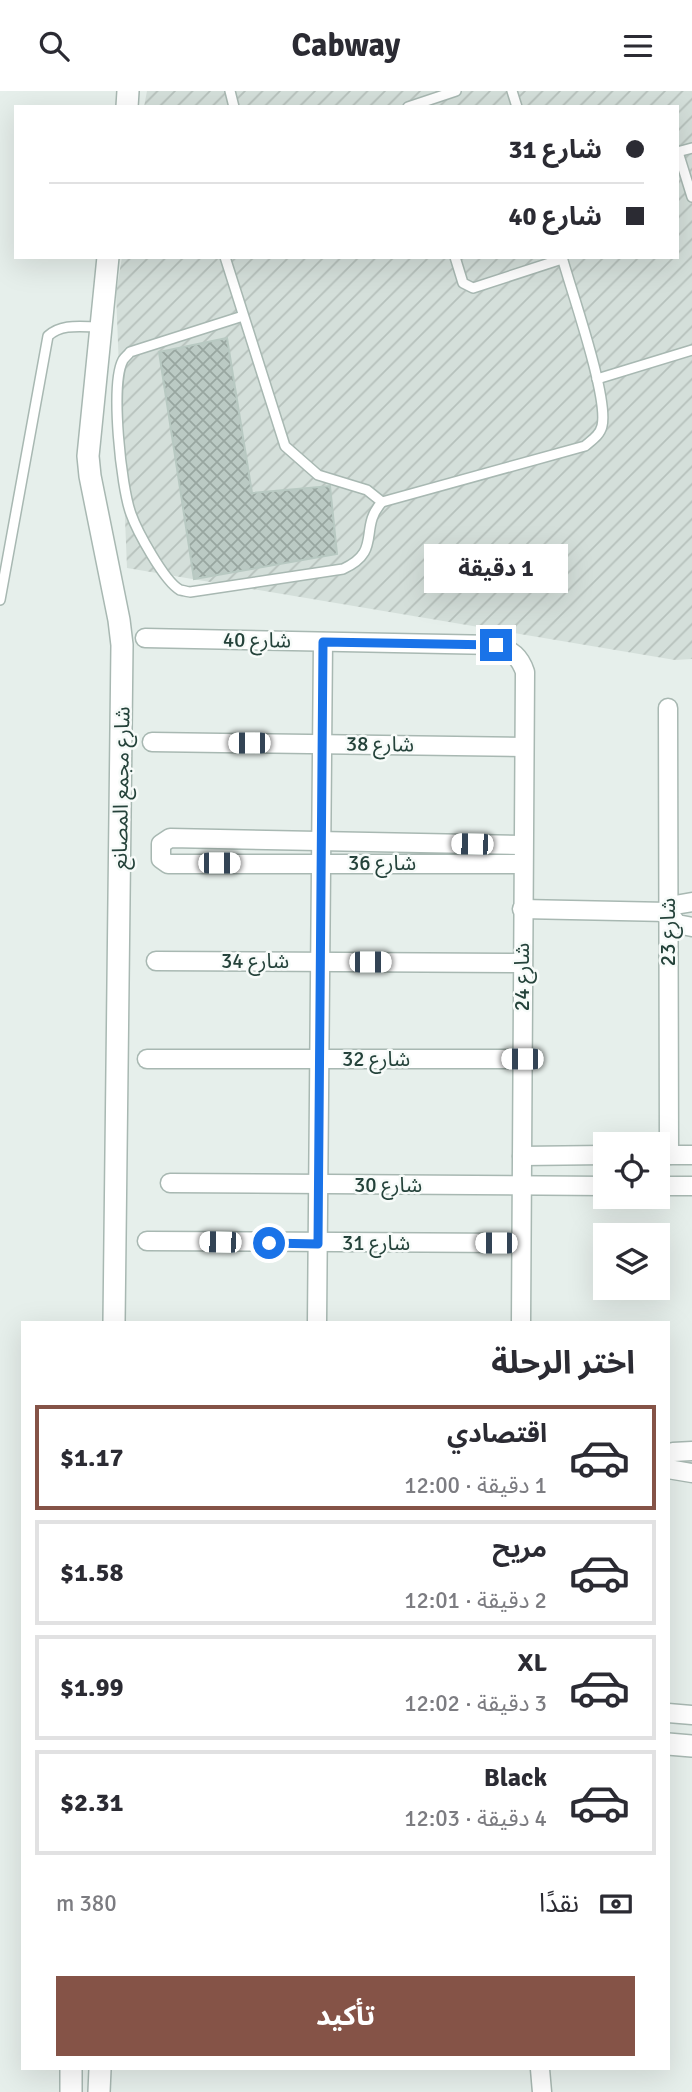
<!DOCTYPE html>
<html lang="ar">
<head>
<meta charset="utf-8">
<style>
	body { margin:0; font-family:Signika,"Noto Sans Arabic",sans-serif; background:#f7f7f7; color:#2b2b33; direction:rtl; height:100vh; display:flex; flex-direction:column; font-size:26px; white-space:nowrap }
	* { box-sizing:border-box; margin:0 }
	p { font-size:23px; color:#7c7c81 }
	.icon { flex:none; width:38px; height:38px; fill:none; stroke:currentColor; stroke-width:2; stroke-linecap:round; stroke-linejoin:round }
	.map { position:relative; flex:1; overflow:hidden; direction:ltr }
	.details { position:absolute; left:21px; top:1230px; width:649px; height:749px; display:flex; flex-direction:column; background:#fff; border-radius:0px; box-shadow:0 7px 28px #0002; direction:rtl }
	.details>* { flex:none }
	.hud { position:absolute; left:14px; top:14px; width:665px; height:154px; border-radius:0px; box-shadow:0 7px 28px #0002; direction:rtl; display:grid; align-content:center; height:154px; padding:0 35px; background:#fff }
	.controls { position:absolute; left:593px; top:1041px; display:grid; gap:14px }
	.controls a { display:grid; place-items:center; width:77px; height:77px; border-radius:0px; background:#fff; box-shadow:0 7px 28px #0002; font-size:35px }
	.end { position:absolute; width:32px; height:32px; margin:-16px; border:9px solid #1a73e8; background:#fff; box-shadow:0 0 0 4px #fff }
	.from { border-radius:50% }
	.bubble { position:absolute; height:49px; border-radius:0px; background:#fff; box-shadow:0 7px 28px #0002; font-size:23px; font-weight:700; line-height:49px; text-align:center; direction:rtl }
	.car { position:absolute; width:21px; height:42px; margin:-21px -10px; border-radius:9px; box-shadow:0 0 5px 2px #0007; background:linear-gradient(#fff 24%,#345 0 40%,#fff 0 76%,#345 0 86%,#fff 0) }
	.hud b { display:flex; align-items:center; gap:24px; height:66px; font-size:26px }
	.hud b+b { border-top:2px solid #e1e1e2 }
	.hud i { width:18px; height:18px; background:#2b2b33 }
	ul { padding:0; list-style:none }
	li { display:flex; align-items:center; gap:21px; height:105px; margin:0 14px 10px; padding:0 21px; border:4px solid #e1e1e2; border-radius:0px }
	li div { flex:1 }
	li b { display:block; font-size:26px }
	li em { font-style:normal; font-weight:700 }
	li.active { border-color:#855347 }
	li>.icon { width:63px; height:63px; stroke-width:1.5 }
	h2 { padding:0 35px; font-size:32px; line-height:84px }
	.pay { display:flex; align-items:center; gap:18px; height:77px; padding:0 35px; font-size:26px }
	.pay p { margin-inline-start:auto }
	.action { display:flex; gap:14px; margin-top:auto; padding:14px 35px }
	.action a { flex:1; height:80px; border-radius:0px; background:#855347; color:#fff; font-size:28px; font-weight:700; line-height:80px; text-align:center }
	header { display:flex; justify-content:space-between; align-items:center; height:91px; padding:0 35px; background:#fff; font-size:32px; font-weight:700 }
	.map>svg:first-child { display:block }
</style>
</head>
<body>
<header><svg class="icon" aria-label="menu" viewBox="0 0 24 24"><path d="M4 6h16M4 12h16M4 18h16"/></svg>Cabway<svg class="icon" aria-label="search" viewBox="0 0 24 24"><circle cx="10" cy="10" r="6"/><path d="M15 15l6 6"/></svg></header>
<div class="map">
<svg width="692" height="2001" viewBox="0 0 692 2001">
	<defs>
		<pattern id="industrial-furrows" width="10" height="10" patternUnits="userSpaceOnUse" patternTransform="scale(1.75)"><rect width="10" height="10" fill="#d4dfda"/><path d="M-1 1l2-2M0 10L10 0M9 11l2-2" fill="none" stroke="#b6c1bc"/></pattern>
		<pattern id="building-cross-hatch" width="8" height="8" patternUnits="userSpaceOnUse" patternTransform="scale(1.75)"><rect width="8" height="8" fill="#bbcac4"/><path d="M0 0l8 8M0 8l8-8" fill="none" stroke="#98a6a0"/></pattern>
	</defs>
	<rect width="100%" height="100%" fill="#e6efeb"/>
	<polygon fill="url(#industrial-furrows)" points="147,0 692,0 692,568 675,569 127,477 116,202 122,166 677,166 677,16 144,16"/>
	<polygon fill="url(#building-cross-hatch)" stroke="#b8c9c2" stroke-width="2" points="227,247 252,402 330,395 337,463 194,488 159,261"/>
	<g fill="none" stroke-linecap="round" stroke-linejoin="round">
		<defs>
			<g id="service">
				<polyline points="230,0 234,16"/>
				<polyline points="512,0 517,16"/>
				<polyline points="408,16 456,0"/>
				<polyline points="677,61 692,57"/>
				<polyline points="678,61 692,106"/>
				<polyline points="225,166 285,355 318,384 367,399 382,411"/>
				<polyline points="455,166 463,192 473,197 562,168"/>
				<path d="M243,225L130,261C128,264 125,266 123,269C110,293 121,396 131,423C137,440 164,490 180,499C181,499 189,501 190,501L343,478C383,460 358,437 382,411L585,355C592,349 600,344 602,335C609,307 571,199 562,166"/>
				<polyline points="597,288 692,259"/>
				<path d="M0,509L48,245C62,232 82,236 100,236"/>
			</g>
			<g id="minor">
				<path d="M145,547L496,554C512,559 520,566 525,581L521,1232"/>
				<polyline points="668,617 669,1064"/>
				<polyline points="152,651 524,656"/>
				<polyline points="522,773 168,773 161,768 161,753 170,747 522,754"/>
				<polyline points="522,818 668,821 675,814 692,811"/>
				<polyline points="668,821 677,833 692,836"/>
				<polyline points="156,870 522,872"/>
				<polyline points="147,968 522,968"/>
				<polyline points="658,1064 692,1064"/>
				<polyline points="522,1065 606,1064"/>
				<polyline points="170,1092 606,1095"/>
				<polyline points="658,1095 692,1095"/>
				<polyline points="147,1150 521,1152"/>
				<polyline points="317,1232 323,551"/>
				<polyline points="668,1364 673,1361 692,1360"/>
				<polyline points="668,1378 692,1382"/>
				<polyline points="668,1622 692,1624"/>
				<polyline points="540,1978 542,2001"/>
			</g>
			<g id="tertiary">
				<polyline points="127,16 128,0"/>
				<polyline points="108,166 88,365 90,385 119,529 122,554 114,1232"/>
				<polyline points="668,1653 692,1655"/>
				<polyline points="71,2001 71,1978"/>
				<polyline points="99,2001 100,1978"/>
			</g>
		</defs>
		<use href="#service" stroke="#a8b8b2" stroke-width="12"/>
		<use href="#minor" stroke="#a8b8b2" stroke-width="21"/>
		<use href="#tertiary" stroke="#a8b8b2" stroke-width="24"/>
		<use href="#service" stroke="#fff" stroke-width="9"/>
		<use href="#minor" stroke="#fff" stroke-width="18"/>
		<use href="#tertiary" stroke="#fff" stroke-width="21"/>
	</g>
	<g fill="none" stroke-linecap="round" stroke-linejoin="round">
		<polyline stroke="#1a73e8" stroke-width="9" points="269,1152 318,1153 323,551 496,554"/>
	</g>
	<g text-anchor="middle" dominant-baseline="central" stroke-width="5" stroke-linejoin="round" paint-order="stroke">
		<g font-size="21" fill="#24423a" stroke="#f7fbf9">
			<text transform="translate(257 549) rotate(1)">شارع 40</text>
			<text transform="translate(380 653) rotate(1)">شارع 38</text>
			<text transform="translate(121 697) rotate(-89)">شارع مجمع المصانع</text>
			<text x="382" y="772">شارع 36</text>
			<text transform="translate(668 841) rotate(-90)">شارع 23</text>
			<text x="255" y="870">شارع 34</text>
			<text transform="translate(522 886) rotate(-90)">شارع 24</text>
			<text x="376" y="968">شارع 32</text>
			<text x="388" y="1094">شارع 30</text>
			<text x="376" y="1152">شارع 31</text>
		</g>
	</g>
</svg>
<div class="controls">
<a><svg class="icon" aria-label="locate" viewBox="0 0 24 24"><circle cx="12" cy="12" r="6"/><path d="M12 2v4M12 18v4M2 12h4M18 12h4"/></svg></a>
<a><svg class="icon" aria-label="layers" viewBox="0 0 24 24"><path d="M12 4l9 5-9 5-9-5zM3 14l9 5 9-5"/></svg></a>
</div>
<i class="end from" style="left:269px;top:1152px"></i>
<i class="end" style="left:496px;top:554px"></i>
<div class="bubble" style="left:424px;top:453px;width:144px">1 دقيقة</div>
<i class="car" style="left:249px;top:652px;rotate:270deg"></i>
<i class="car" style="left:472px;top:753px;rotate:271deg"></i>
<i class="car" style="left:219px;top:772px;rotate:90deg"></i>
<i class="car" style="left:370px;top:871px;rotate:90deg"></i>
<i class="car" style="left:522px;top:968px;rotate:270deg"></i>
<i class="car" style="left:220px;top:1151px;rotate:271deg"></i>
<i class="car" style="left:496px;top:1152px;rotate:270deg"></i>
<div class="hud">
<b><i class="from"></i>شارع 31</b>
<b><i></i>شارع 40</b>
</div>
<section class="details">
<h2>اختر الرحلة</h2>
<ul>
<li class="active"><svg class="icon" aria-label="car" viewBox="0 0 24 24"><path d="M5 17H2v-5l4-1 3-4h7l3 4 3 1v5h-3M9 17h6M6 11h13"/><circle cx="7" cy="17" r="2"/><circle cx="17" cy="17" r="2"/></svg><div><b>اقتصادي</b><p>1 دقيقة · 12:00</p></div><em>$1.17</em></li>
<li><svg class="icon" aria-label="car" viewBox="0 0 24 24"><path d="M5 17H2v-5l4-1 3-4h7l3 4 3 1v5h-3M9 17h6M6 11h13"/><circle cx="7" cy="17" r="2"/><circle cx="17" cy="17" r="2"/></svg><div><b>مريح</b><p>2 دقيقة · 12:01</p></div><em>$1.58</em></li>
<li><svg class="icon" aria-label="car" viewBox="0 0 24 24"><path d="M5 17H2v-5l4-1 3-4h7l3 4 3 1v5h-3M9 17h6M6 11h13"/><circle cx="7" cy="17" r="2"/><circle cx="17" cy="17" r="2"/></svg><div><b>XL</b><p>3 دقيقة · 12:02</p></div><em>$1.99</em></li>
<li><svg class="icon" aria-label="car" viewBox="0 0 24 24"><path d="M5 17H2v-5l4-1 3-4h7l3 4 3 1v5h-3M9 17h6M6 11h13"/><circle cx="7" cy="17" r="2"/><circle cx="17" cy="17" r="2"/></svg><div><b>Black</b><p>4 دقيقة · 12:03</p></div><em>$2.31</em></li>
</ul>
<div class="pay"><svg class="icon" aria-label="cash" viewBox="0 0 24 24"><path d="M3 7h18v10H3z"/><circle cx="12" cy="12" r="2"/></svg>نقدًا<p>380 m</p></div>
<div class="action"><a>تأكيد</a></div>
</section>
</div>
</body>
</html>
